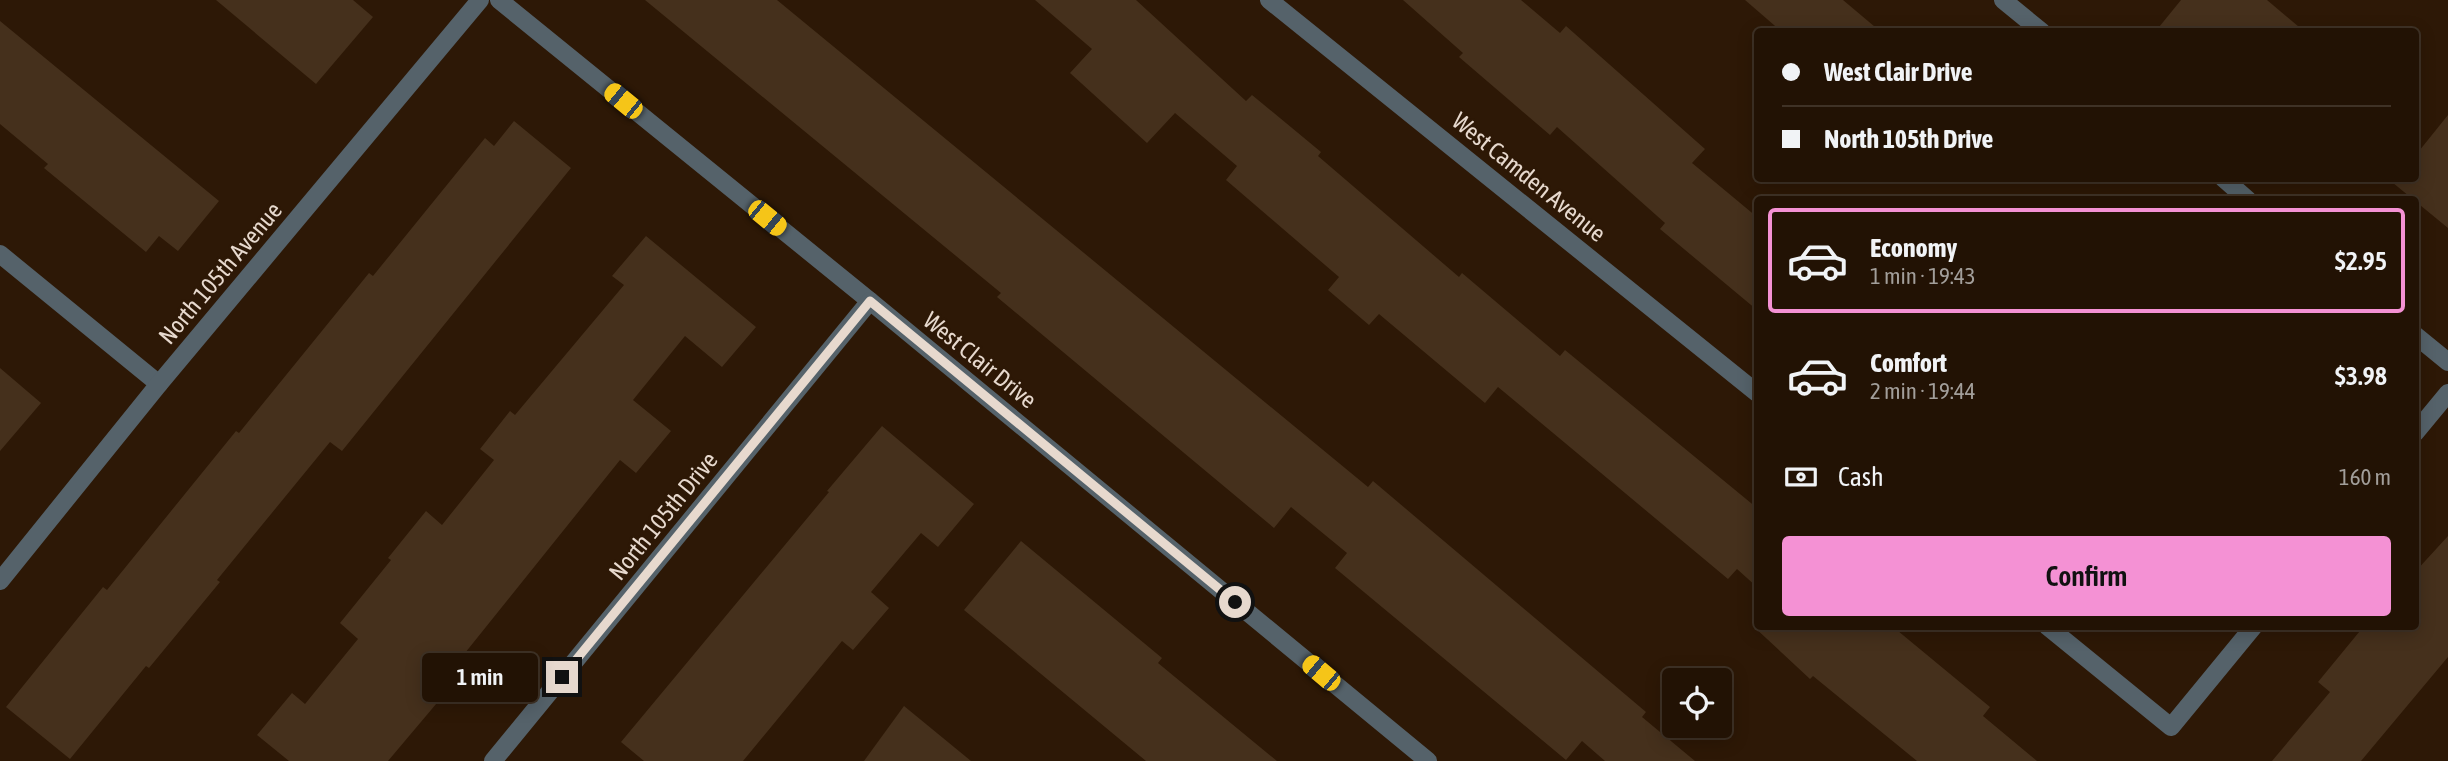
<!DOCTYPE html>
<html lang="en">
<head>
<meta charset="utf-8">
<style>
	body { margin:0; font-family:"Asap Condensed",sans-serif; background:#2a1b0e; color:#f1f3f6; height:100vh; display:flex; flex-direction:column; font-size:26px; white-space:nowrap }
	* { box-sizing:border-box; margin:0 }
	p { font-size:23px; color:#a29e9a }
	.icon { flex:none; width:38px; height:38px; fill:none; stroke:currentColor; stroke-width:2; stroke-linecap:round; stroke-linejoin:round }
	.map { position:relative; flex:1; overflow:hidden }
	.details { position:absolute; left:1754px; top:196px; width:665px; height:434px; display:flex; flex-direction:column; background:#221204; border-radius:7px; box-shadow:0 4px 18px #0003,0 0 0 2px #3f3226 }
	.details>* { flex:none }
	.hud { position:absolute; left:1754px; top:28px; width:665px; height:154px; border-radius:7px; box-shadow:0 4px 18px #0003,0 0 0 2px #3f3226; display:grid; align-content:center; height:154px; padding:0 28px; background:#221204 }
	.tools { position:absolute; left:1662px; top:668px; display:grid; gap:14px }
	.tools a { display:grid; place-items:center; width:70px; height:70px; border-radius:7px; background:#221204; box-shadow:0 4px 18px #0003,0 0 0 2px #3f3226; font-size:35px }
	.end { position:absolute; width:32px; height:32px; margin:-16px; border:9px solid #e7d9ce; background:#111; box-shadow:0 0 0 4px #111 }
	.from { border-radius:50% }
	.bubble { position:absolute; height:49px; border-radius:7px; background:#221204; box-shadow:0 4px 18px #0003,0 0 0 2px #3f3226; font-size:23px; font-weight:600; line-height:49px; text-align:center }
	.car { position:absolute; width:21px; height:42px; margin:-21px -10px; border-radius:9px; box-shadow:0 0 5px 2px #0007; background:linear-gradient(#f5c518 24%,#345 0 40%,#f5c518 0 76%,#345 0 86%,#f5c518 0) }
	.hud b { display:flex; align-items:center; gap:24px; height:66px; font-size:26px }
	.hud b+b { border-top:2px solid #3f3226 }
	.hud i { width:18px; height:18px; background:#f1f3f6 }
	ul { padding:12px 0 0; list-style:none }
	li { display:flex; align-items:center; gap:21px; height:105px; margin:0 14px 10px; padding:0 14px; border:4px solid transparent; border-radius:7px }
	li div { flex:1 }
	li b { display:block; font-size:26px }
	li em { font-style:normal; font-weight:600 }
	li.selected { border-color:#f491d4 }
	li>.icon { width:63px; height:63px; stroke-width:1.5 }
	.pay { display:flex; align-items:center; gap:18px; height:77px; padding:0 28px; font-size:26px }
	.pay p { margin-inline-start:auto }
	.action { display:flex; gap:14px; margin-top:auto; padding:14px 28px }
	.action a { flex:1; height:80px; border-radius:7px; background:#f491d4; color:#111; font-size:28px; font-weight:600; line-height:80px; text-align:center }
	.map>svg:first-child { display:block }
</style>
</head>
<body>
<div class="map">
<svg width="2448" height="761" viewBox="0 0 2448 761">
	<rect width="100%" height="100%" fill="#2d1806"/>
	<g fill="#45301c">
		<polygon points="216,0 353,0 373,17 316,84"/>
		<polygon points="645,0 777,0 1368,487 1373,481 1646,712 1642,717 1695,761 1605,761 1582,741 1566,760 1335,568 1347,553 1291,507 1274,528 997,297 1001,293"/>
		<polygon points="1035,0 1136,0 1246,101 1252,95 1321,152 1318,156 1459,277 1462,273 1560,356 1565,350 1757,508 1757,587 1737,569 1728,579 1498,387 1485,403 1379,314 1369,325 1328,290 1339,277 1226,180 1237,166 1175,113 1147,143 1070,73 1092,49"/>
		<polygon points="1403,0 1521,0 1560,33 1566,26 1705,149 1692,163 1757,217 1757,310 1660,229 1665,223 1557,127 1550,135 1459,57 1463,53"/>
		<polygon points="1745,0 1843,0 1881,32 1782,32"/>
		<polygon points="2181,0 2267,0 2305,32 2155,32"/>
		<polygon points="0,21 219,201 178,251 159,236 146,252 44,168 48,164 0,124"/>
		<polygon points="2448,115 2448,228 2387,178 2415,178 2415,156"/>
		<polygon points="514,121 571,168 342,451 330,442 217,580 220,582 149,668 146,666 70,759 6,707 103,587 107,590 236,431 239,433 369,273 373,276 485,138 494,146"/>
		<polygon points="646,236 756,327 722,367 685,336 633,400 671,431 636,473 620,460 461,658 469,665 388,761 289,761 257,735 292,693 305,704 358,639 340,623 391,560 388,558 426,511 442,525 494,460 480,449 510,411 515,415 624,285 612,276"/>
		<polygon points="0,368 41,403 0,451"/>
		<polygon points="882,426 974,504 938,547 921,533 871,592 889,608 853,650 842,641 743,761 644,761 621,742 829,492 827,491"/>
		<polygon points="2448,536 2448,657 2361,761 2272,761 2330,692 2318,682 2364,626 2415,626 2415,572"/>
		<polygon points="1021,541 1162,658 1158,663 1277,761 1146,761 964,610"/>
		<polygon points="1753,626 1892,626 1990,707 1983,716 2037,761 1917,761 1813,676 1810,679"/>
		<polygon points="904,706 971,761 864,761"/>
	</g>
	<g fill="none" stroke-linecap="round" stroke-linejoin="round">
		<g stroke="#55626a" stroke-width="18">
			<polyline points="499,0 870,301 1428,761"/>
			<polyline points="1269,0 1757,393"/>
			<polyline points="2003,0 2042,32"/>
			<polyline points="2223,178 2248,200"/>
			<polyline points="0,254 159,384"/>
			<polyline points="2415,335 2448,362"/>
			<polyline points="2415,433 2448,393"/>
			<polyline points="0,581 159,384 480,0"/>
			<polyline points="2047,626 2171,727 2254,626"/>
			<polyline points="493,761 870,301"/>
		</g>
	</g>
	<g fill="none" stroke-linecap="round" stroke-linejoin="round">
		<polyline stroke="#e7d9ce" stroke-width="9" points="562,677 870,301 1235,602"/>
	</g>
	<g text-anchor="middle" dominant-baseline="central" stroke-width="5" stroke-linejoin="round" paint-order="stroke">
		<g font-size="24" fill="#e7d9ce" stroke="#2d1806">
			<text transform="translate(1529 177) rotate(39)">West Camden Avenue</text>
			<text transform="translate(220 273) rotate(-50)">North 105th Avenue</text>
			<text transform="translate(980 360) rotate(39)">West Clair Drive</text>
			<text transform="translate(663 516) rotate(-51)">North 105th Drive</text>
		</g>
	</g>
</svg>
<div class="tools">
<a><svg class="icon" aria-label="locate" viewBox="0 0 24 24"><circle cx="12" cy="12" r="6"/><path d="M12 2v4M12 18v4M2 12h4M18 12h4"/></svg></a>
</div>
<i class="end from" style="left:1235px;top:602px"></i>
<i class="end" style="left:562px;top:677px"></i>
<div class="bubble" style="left:422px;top:653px;width:116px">1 min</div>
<i class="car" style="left:623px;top:101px;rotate:309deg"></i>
<i class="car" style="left:767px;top:218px;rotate:129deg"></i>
<i class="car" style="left:1321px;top:673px;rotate:310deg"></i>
<div class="hud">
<b><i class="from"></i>West Clair Drive</b>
<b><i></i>North 105th Drive</b>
</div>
<section class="details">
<ul>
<li class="selected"><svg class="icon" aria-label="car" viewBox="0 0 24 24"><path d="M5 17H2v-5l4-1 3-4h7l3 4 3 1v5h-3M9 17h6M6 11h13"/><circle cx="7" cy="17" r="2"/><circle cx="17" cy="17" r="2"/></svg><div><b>Economy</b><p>1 min · 19:43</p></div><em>$2.95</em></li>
<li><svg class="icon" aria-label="car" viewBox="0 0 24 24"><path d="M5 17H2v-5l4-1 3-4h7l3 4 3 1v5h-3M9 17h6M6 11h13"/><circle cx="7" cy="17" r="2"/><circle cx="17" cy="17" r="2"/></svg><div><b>Comfort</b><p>2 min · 19:44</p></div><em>$3.98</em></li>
</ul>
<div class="pay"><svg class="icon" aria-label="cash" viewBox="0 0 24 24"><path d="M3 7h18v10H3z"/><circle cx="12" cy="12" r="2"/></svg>Cash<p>160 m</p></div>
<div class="action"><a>Confirm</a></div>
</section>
</div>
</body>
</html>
